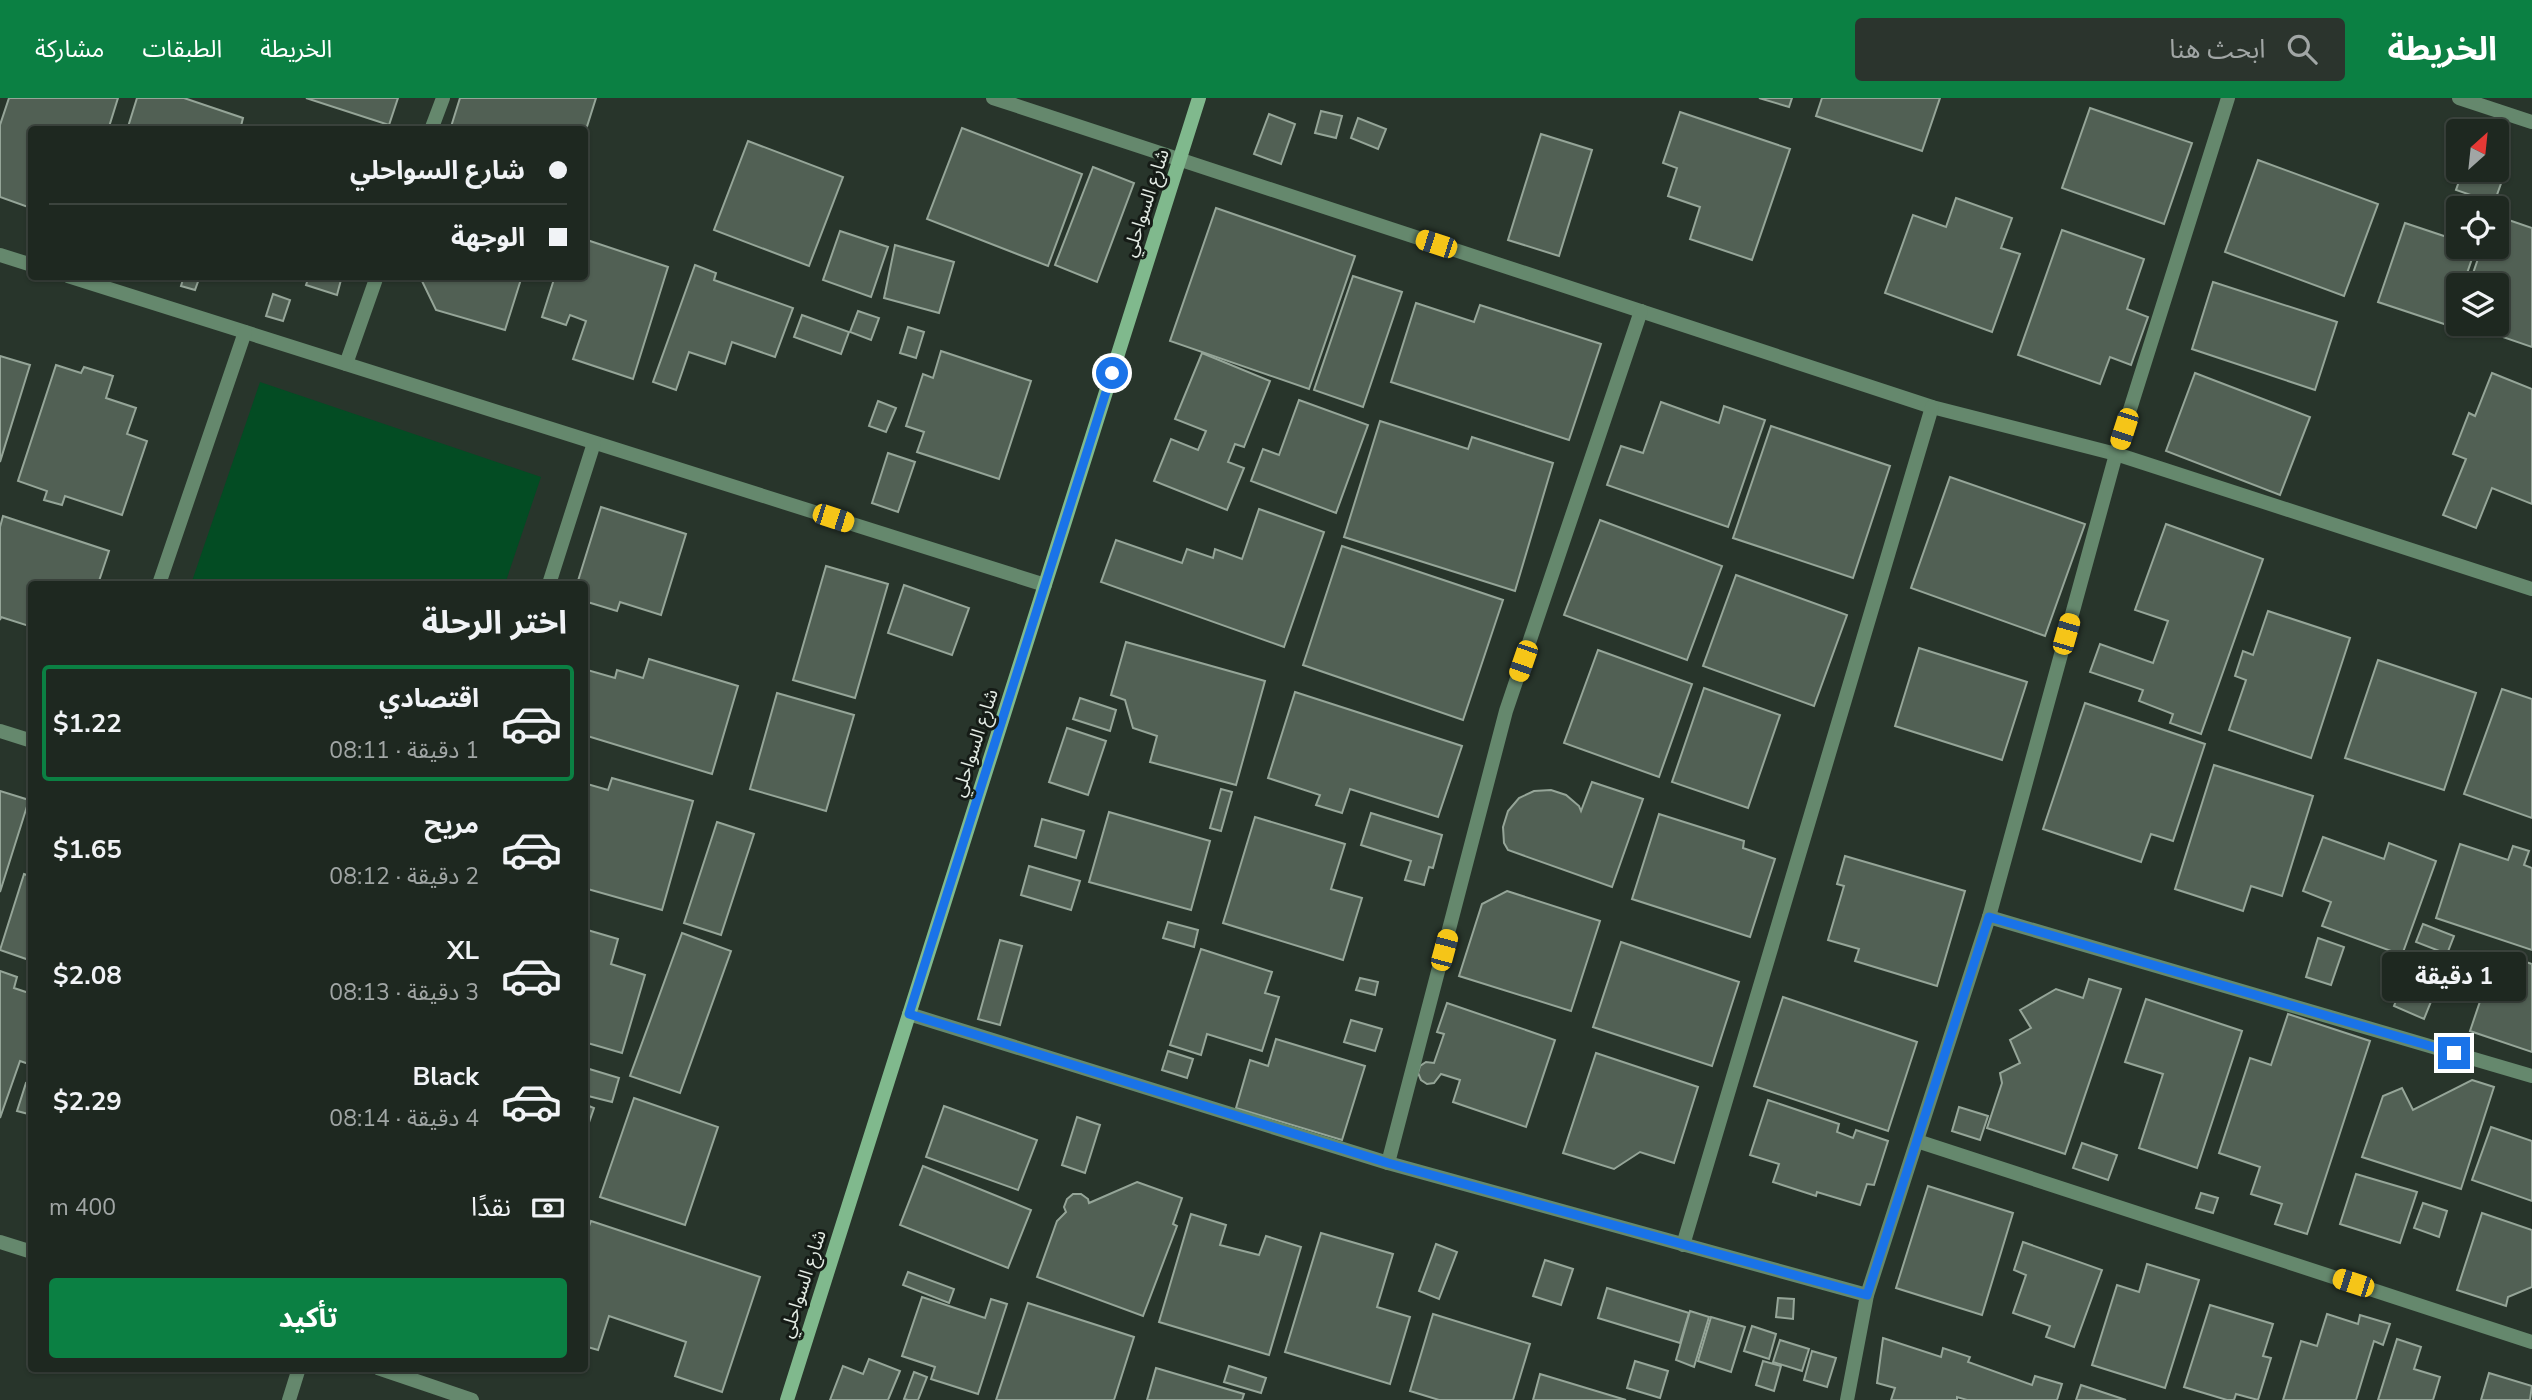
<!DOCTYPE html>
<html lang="ar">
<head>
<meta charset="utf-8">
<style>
	body { margin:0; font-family:"Nunito Sans","Noto Sans Arabic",sans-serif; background:#2b342d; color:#f1f3f6; direction:rtl; height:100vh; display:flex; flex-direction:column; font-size:26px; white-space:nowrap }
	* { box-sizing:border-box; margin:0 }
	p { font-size:23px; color:#a1a6a5 }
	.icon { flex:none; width:38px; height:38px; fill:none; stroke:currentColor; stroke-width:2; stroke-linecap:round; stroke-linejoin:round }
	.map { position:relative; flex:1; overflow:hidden; direction:ltr }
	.drawer { position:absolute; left:28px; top:483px; width:560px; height:791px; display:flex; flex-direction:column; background:#1e2820; border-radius:7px; box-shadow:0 2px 5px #0004,0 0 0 2px #3c443e; direction:rtl }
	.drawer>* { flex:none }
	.banner { position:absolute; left:28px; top:28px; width:560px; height:154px; border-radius:7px; box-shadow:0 2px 5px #0004,0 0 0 2px #3c443e; direction:rtl; display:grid; align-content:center; height:154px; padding:0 21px; background:#1e2820 }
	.needle { width:46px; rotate:27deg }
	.fabs { position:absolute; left:2446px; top:21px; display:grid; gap:14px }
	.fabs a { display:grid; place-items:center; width:63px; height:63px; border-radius:7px; background:#1e2820; box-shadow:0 2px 5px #0004,0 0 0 2px #3c443e; font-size:35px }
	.end { position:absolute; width:32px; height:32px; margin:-16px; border:9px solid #1a73e8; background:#fff; box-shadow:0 0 0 4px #fff }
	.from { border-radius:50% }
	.bubble { position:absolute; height:49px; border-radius:7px; background:#1e2820; box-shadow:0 2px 5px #0004,0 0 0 2px #3c443e; font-size:23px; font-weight:700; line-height:49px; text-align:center; direction:rtl }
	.car { position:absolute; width:21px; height:42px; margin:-21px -10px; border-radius:9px; box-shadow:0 0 5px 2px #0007; background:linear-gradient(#f5c518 24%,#345 0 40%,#f5c518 0 76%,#345 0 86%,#f5c518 0) }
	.banner b { display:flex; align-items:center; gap:24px; height:66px; font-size:26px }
	.banner b+b { border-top:2px solid #3c443e }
	.banner i { width:18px; height:18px; background:#f1f3f6 }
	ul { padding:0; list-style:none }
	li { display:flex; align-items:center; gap:21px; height:116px; margin:0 14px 10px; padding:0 7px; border:4px solid transparent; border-radius:7px }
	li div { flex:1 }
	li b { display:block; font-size:26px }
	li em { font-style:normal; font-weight:700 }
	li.active { border-color:#0b8043 }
	li>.icon { width:63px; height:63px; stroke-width:1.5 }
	h2 { padding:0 21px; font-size:32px; line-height:84px }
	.pay { display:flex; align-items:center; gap:18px; height:77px; padding:0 21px; font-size:26px }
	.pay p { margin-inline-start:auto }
	.primary-button { display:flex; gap:14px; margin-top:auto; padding:14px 21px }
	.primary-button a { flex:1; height:80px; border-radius:7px; background:#0b8043; color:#fff; font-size:28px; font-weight:700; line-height:80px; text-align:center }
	header { display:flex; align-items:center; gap:42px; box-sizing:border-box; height:98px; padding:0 35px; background:#0b8043; color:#fff }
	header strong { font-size:33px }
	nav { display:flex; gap:38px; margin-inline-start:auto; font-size:24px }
	.search { width:490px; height:63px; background:#2b342d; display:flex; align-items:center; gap:18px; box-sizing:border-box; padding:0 24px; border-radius:7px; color:#a1a6a5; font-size:26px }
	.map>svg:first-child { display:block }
</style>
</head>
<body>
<header>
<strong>الخريطة</strong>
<div class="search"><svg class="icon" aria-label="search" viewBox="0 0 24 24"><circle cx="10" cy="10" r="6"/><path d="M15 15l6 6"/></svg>ابحث هنا</div>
<nav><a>الخريطة</a><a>الطبقات</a><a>مشاركة</a></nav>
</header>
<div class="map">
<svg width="2532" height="1302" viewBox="0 0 2532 1302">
	<rect width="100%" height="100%" fill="#28352b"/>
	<polygon fill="#034c23" points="260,284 541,379 505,486 191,486"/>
	<g fill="#516054" stroke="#95a598" stroke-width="2">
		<polygon points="9,0 118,0 108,32 32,32 32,97 28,109 0,99 0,27"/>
		<polygon points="137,0 184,0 243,20 240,32 127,32"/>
		<polygon points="306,0 398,0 389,27"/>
		<polygon points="460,0 596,0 584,38 584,32 450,32"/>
		<polygon points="1759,0 1792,0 1789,9"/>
		<polygon points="1822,0 1940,0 1922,53 1816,18"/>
		<polygon points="2090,10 2192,45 2164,126 2062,90"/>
		<polygon points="1321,13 1342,18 1336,40 1315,35"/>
		<polygon points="1680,14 1790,51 1752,162 1690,141 1700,109 1668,98 1677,70 1663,65"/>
		<polygon points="1269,16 1295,26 1281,66 1254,56"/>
		<polygon points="1358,20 1386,31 1378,51 1351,40"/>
		<polygon points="962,30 1082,76 1048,168 927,121"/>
		<polygon points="1541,36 1592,52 1559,158 1508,142"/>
		<polygon points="748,43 843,79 809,168 714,132"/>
		<polygon points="2258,62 2378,106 2344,198 2225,154"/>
		<polygon points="2497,62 2508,66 2494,105 2456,92 2463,72 2497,72"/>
		<polygon points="1093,69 1134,85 1097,184 1055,167"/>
		<polygon points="1956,100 2012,120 2001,150 2020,156 1992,234 1885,195 1913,117 1946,129"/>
		<polygon points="1216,110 1355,158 1309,291 1170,243"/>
		<polygon points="2497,118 2532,130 2532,249 2465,226 2497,226 2497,187 2469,187 2482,149 2497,149"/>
		<polygon points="2405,125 2459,143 2459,149 2476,149 2463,187 2459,187 2459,201 2450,228 2378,204"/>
		<polygon points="2062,132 2144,161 2127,211 2148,219 2131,267 2110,259 2100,286 2018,257"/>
		<polygon points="840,133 888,149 871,199 823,182"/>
		<polygon points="584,141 668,169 633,281 573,261 586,223 570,217 566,227 542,219 555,178 584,178"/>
		<polygon points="895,147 954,164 939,215 884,200"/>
		<polygon points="695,167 716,175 714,182 793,210 775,259 732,244 725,266 689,254 676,292 653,284"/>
		<polygon points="184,178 200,178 195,192 181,188"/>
		<polygon points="309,178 342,178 337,197 306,187"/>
		<polygon points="422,178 522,178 505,232 436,212 421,181"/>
		<polygon points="1353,178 1402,194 1363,309 1314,292"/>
		<polygon points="2213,184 2337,224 2315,292 2192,251"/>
		<polygon points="273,196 290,202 283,223 266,218"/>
		<polygon points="1416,205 1474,224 1480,207 1601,246 1569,342 1391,284"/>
		<polygon points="858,213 879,220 871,242 850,234"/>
		<polygon points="802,217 849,234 841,256 794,239"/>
		<polygon points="908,229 924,234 916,260 900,255"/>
		<polygon points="941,253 1031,283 999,381 917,354 924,334 906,328 923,276 933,280"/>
		<polygon points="1202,255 1270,283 1244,349 1235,346 1228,364 1244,370 1227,412 1154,383 1171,341 1198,352 1206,333 1175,321"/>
		<polygon points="0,258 30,267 0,364"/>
		<polygon points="56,267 81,275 84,269 113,278 106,300 136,310 127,336 147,343 122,417 65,398 62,407 44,402 47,393 18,383"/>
		<polygon points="2195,275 2310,319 2280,397 2166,353"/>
		<polygon points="2492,275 2532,291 2532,406 2492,390 2476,430 2443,417 2466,361 2453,356 2469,315 2475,318"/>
		<polygon points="1299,302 1368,327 1336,415 1251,383 1263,351 1279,357"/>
		<polygon points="878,303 896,310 886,334 869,328"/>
		<polygon points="1661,304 1719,325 1724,308 1765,322 1728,429 1607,387 1621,348 1643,355"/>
		<polygon points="1380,323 1468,351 1472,339 1553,365 1515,493 1344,439"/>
		<polygon points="1771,328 1890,368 1853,480 1733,440"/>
		<polygon points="888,355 915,364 898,414 872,405"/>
		<polygon points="1950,379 2085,426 2045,538 1911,490"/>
		<polygon points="601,409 686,436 661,517 620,504 617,513 584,503 584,486 577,486"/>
		<polygon points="1259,411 1324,434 1284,549 1101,484 1116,442 1182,465 1187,451 1213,460 1215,451 1242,461"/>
		<polygon points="3,418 109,453 98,486 32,486 32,529 1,519 0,522 0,429"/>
		<polygon points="1600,422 1722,468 1687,562 1564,517"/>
		<polygon points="2166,426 2263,461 2201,636 2170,625 2173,616 2139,603 2143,592 2090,574 2100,546 2153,565 2168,523 2135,512"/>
		<polygon points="1342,448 1503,502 1463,622 1303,567"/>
		<polygon points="826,468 888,486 855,600 793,582"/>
		<polygon points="1736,477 1847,517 1814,608 1703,568"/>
		<polygon points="904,487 969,510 952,557 888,535"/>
		<polygon points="2268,513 2350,540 2311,660 2229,632 2246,582 2235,578 2243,553 2253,557"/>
		<polygon points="1126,544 1265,583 1236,687 1150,664 1157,638 1133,630 1125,602 1111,597"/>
		<polygon points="1919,550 2027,584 2002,662 1895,628"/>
		<polygon points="1598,552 1692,586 1659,679 1564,645"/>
		<polygon points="649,561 738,588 712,676 584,637 584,571 615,580 617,572 643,580"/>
		<polygon points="2378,562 2476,595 2444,692 2345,660"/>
		<polygon points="1704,590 1780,617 1748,710 1672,684"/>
		<polygon points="2502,591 2532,601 2532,720 2464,696"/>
		<polygon points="1295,594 1462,648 1438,719 1350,691 1342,715 1316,707 1320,697 1268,680"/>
		<polygon points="777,595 854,617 826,713 750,691"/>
		<polygon points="1080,600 1116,612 1110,633 1073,621"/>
		<polygon points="2085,605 2205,646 2173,743 2151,736 2141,764 2043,731"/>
		<polygon points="1067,630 1106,643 1088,697 1049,684"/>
		<polygon points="2214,667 2313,698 2282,798 2251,788 2243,813 2175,791"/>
		<polygon points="612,680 693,703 662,812 584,790 584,766 587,756 584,755 584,685 608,692"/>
		<polygon points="1592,684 1643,701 1612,789 1508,752 1504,745 1503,729 1508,713 1519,700 1534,693 1551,692 1566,697 1579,708 1581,713"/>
		<polygon points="1221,691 1232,694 1221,733 1210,730"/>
		<polygon points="0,693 29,702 0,794"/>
		<polygon points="1109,714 1210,743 1191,812 1089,784"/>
		<polygon points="1371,715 1442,737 1433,770 1429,769 1424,787 1405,782 1411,763 1361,747"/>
		<polygon points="1659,716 1744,743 1743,750 1775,761 1750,839 1632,801"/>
		<polygon points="1255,719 1345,746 1331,791 1362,800 1343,862 1223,825"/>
		<polygon points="1042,721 1084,733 1076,760 1035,748"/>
		<polygon points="717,724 754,736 721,837 684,825"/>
		<polygon points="2323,739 2384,761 2389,745 2436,763 2402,857 2322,828 2331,804 2303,793"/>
		<polygon points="2460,746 2508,762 2513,748 2529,753 2524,767 2532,770 2532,852 2436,820"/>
		<polygon points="1845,758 1965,793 1937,888 1855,863 1859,851 1828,842 1844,788 1837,786"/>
		<polygon points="1029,768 1080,783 1071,812 1021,797"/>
		<polygon points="24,776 32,779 32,863 0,852"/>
		<polygon points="1507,793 1600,823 1571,913 1459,878 1482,806"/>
		<polygon points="1168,824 1198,832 1194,849 1163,840"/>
		<polygon points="2423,826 2454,838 2447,856 2416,844"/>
		<polygon points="584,831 618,841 611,866 645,877 622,955 584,944"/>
		<polygon points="682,835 731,853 680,995 630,978"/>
		<polygon points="2318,840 2344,849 2331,887 2306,879"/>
		<polygon points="1000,842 1022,848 1000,927 978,921"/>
		<polygon points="1621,844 1739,884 1712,968 1593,929"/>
		<polygon points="1201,851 1272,874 1265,895 1279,899 1262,953 1207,936 1201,957 1170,947"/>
		<polygon points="2526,864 2532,866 2532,954 2470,933 2493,865 2523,875"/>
		<polygon points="0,873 17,879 14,890 32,896 32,967 20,963 0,1020"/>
		<polygon points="2407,875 2438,886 2424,921 2394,908"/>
		<polygon points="1360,880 1378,884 1375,897 1356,892"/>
		<polygon points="2089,881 2121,891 2065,1056 1987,1030 2002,985 2000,975 2020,965 2010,942 2031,930 2020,912 2056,891 2083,900"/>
		<polygon points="1783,899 1917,944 1888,1033 1754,988"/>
		<polygon points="2146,901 2242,933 2197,1070 2139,1050 2163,976 2125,964"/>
		<polygon points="1447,905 1555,942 1526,1029 1453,1004 1460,982 1441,976 1434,985 1427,986 1421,982 1418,975 1420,968 1426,964 1434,965 1444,936 1437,934"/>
		<polygon points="2288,916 2370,943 2307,1136 2275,1126 2282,1106 2251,1096 2260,1069 2219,1055 2250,960 2271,967"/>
		<polygon points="1351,922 1382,931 1375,953 1344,944"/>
		<polygon points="1276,941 1365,968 1342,1042 1236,1010 1250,962 1268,968"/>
		<polygon points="1168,953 1193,961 1187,980 1162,972"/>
		<polygon points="1596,955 1698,989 1674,1065 1640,1054 1614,1071 1563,1055"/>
		<polygon points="586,970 619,980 612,1004 584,997"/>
		<polygon points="2472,982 2494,989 2461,1091 2362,1059 2383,998 2402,990 2413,1012"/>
		<polygon points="26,985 32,986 32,1017 17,1013"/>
		<polygon points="634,1000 718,1029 685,1127 600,1099"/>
		<polygon points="1768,1002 1839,1026 1837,1034 1853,1040 1856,1032 1888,1043 1874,1087 1867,1086 1860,1107 1817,1094 1816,1098 1773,1084 1779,1066 1750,1057"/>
		<polygon points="584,1006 594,1010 584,1039"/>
		<polygon points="944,1008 1037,1042 1018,1092 926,1059"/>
		<polygon points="1959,1009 1988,1018 1980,1042 1952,1033"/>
		<polygon points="1077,1019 1100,1027 1085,1075 1062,1067"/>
		<polygon points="2491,1029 2532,1043 2532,1103 2472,1082"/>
		<polygon points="2082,1045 2117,1057 2108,1082 2073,1070"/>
		<polygon points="923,1068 1031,1112 1008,1170 900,1127"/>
		<polygon points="2356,1076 2417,1094 2400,1145 2340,1126"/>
		<polygon points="1137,1084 1182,1100 1173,1126 1177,1128 1143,1218 1037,1179 1057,1123 1066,1114 1064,1109 1067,1101 1073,1096 1081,1096 1088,1101 1089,1105"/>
		<polygon points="1928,1088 2013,1115 1982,1217 1896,1190"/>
		<polygon points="2201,1095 2218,1100 2213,1115 2196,1110"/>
		<polygon points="2423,1105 2447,1113 2439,1139 2414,1130"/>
		<polygon points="2482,1115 2532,1132 2532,1189 2508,1199 2506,1208 2457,1192"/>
		<polygon points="1191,1116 1226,1127 1220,1147 1259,1157 1266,1138 1301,1149 1269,1257 1159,1224"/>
		<polygon points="591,1123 760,1179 722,1294 675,1278 686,1244 609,1218 598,1252 584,1248 584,1141"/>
		<polygon points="1321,1135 1393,1156 1377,1209 1410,1219 1390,1286 1285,1254"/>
		<polygon points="2023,1144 2102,1172 2074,1249 2046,1239 2050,1228 2013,1215 2026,1177 2014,1172"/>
		<polygon points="1436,1146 1457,1154 1439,1201 1419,1193"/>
		<polygon points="1545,1162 1573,1171 1561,1207 1533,1198"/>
		<polygon points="2147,1166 2199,1182 2165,1290 2092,1267 2117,1187 2139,1194"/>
		<polygon points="908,1174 954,1191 949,1205 903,1187"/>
		<polygon points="1607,1190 1689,1215 1680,1245 1598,1220"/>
		<polygon points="922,1199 985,1220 991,1201 1007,1206 978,1296 931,1281 935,1269 902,1258"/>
		<polygon points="1778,1200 1794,1201 1793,1221 1776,1219"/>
		<polygon points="1028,1205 1134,1239 1114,1302 996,1302"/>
		<polygon points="2210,1207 2273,1226 2263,1258 2271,1260 2258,1302 2236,1296 2234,1302 2227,1302 2184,1289"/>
		<polygon points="1690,1213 1709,1219 1694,1269 1676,1262"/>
		<polygon points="1433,1216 1530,1246 1513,1302 1439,1302 1410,1293"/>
		<polygon points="2327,1216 2358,1226 2360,1217 2390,1226 2383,1247 2374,1243 2356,1302 2283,1302 2301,1243 2317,1248"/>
		<polygon points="1711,1219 1745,1229 1731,1274 1698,1263"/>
		<polygon points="1752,1228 1776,1236 1769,1261 1744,1253"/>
		<polygon points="1883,1240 1941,1259 1943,1250 1970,1259 1968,1264 2032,1287 2035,1278 2062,1286 2057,1302 1967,1302 1957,1299 1957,1302 1891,1302 1895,1290 1877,1285"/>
		<polygon points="2397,1241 2421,1249 2414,1271 2440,1279 2433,1302 2378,1302"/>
		<polygon points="1780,1242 1809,1251 1802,1273 1773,1264"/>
		<polygon points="1812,1253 1836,1260 1827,1289 1804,1282"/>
		<polygon points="869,1261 900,1273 888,1302 830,1302 843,1268 863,1276"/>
		<polygon points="1635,1263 1668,1273 1660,1300 1627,1290"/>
		<polygon points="1763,1263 1781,1268 1774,1293 1756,1287"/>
		<polygon points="1229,1268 1266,1280 1261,1295 1224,1284"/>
		<polygon points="1156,1270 1244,1296 1242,1302 1147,1302"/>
		<polygon points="914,1274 927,1279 918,1302 908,1302 904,1301"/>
		<polygon points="2489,1275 2532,1288 2530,1302 2481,1302"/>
		<polygon points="1540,1276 1626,1302 1533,1302"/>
		<polygon points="2081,1287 2126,1302 2076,1302"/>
	</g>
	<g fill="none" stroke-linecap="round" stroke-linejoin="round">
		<g stroke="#65886d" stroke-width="14">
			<polyline points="993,0 1932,309 2116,356 2532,491"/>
			<polyline points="2459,0 2532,24"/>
			<polyline points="431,32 443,0"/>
			<polyline points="0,157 32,167"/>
			<polyline points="68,178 1045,487"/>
			<polyline points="346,266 377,178"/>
			<polyline points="159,486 245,234"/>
			<polyline points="549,486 594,345"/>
			<polyline points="0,633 32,643"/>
			<polyline points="1989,819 2532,978"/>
			<polyline points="909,916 1388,1065 1867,1197"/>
			<polyline points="1917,1043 2532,1244"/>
			<polyline points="1388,1065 1506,613 1641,213"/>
			<polyline points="0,1144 32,1154"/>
			<polyline points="1683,1147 1932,309"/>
			<polyline points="378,1270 472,1302"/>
			<polyline points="289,1302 299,1270"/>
			<polyline points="1847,1302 1867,1197 1989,819 2116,356 2228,0"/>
		</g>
		<polyline stroke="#80b98d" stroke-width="14" points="787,1302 1199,0"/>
	</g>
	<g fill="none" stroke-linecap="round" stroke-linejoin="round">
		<polyline stroke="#1a73e8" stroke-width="9" points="1112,275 909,916 1388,1065 1867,1197 1989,819 2454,955"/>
	</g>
	<g text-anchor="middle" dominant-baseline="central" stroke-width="6" stroke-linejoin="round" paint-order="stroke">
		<g font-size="19" fill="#e3ebe4" stroke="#151b16">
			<text transform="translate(1146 105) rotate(-72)">شارع السواحلي</text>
			<text transform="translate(975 645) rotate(-72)">شارع السواحلي</text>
			<text transform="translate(803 1186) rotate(-72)">شارع السواحلي</text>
		</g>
	</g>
</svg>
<div class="fabs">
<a><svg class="needle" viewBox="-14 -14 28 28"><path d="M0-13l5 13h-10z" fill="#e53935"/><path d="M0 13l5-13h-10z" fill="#a1a6a5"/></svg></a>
<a><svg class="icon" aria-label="locate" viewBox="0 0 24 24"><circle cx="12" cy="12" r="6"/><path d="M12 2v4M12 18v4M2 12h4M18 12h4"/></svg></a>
<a><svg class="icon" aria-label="layers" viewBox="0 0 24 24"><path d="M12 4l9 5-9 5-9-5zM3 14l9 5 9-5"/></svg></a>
</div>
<i class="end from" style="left:1112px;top:275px"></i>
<i class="end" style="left:2454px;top:955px"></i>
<div class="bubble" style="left:2382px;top:854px;width:144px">1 دقيقة</div>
<i class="car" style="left:1436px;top:146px;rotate:288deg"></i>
<i class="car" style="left:2124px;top:331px;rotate:198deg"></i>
<i class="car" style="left:833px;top:420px;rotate:108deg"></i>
<i class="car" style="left:2066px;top:536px;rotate:16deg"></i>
<i class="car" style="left:1523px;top:563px;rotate:199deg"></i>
<i class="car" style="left:1444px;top:852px;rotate:15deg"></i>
<i class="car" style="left:2353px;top:1185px;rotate:288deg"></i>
<div class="banner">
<b><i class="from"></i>شارع السواحلي</b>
<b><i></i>الوجهة</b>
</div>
<section class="drawer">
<h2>اختر الرحلة</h2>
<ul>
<li class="active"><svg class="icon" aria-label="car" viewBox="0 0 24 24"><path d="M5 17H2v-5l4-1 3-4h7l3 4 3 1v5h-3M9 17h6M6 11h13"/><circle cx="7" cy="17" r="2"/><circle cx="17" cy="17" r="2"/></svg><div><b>اقتصادي</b><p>1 دقيقة · 08:11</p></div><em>$1.22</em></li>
<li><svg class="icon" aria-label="car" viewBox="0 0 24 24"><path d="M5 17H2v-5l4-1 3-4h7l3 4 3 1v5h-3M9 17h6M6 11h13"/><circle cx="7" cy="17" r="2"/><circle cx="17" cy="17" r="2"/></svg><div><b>مريح</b><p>2 دقيقة · 08:12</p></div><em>$1.65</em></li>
<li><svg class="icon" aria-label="car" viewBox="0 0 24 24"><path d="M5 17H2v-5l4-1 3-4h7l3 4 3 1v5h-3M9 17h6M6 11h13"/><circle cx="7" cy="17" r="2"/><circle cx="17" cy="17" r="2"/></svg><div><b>XL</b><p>3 دقيقة · 08:13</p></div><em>$2.08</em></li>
<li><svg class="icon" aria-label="car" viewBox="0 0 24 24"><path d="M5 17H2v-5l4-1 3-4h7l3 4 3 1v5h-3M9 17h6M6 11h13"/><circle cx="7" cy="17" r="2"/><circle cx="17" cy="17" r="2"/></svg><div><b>Black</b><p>4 دقيقة · 08:14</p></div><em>$2.29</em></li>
</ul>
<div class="pay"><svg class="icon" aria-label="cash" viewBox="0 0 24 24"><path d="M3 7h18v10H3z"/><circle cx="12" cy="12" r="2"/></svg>نقدًا<p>400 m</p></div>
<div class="primary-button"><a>تأكيد</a></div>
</section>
</div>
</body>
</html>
